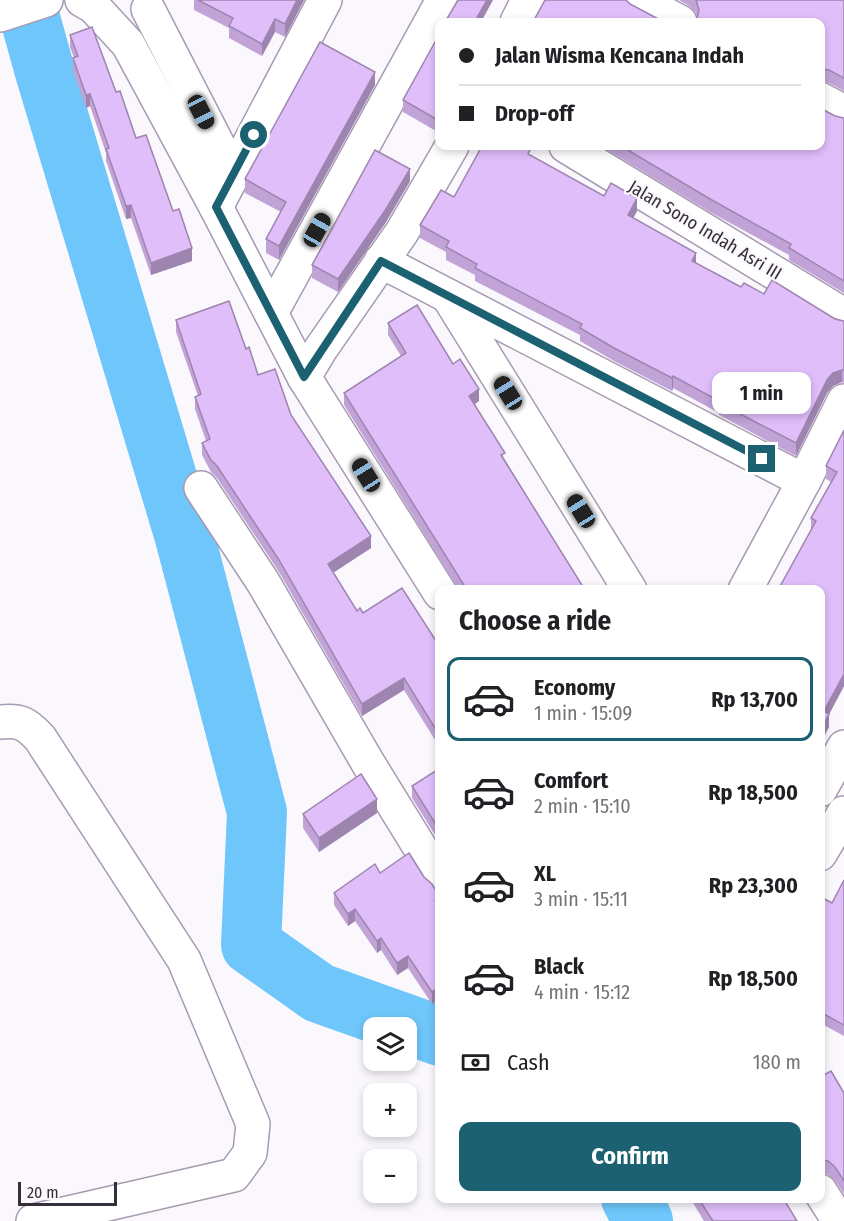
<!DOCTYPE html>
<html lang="en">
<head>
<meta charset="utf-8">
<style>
	body { margin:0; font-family:"Fira Sans Condensed",sans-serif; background:#f2f2f2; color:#202124; height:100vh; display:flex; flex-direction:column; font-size:22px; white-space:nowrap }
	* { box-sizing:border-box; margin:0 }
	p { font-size:20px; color:#757577 }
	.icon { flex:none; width:33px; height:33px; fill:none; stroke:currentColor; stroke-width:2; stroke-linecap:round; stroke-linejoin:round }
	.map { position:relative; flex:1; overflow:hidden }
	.sheet { position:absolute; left:435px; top:585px; width:390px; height:618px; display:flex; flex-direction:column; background:#fff; border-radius:12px; box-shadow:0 3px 9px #0003 }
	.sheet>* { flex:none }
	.banner { position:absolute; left:435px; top:18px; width:390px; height:132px; border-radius:12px; box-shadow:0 3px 9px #0003; display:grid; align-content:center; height:132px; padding:0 24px; background:#fff }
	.buttons { position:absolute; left:363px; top:1017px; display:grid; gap:12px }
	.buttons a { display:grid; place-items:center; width:54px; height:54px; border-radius:12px; background:#fff; box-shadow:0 3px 9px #0003; font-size:30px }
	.scale { position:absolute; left:18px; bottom:15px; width:99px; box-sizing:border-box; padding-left:6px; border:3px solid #352f39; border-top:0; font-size:16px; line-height:21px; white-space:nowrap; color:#352f39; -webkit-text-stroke:4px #fbf8fd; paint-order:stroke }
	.end { position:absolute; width:27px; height:27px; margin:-14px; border:8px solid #1b6172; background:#fff; box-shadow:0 0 0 3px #fff }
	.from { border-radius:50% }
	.bubble { position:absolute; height:42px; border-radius:12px; background:#fff; box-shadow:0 3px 9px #0003; font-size:20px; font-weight:700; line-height:42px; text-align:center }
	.car { position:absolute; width:18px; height:36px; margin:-18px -9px; border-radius:8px; box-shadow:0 0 4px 2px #0007; background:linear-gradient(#222 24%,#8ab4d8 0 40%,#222 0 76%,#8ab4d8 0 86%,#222 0) }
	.banner b { display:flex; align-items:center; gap:21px; height:57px; font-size:22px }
	.banner b+b { border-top:2px solid #e0e0e0 }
	.banner i { width:15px; height:15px; background:#202124 }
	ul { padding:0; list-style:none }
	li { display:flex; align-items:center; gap:18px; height:84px; margin:0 12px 9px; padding:0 12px; border:3px solid transparent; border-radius:12px }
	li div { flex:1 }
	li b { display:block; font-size:22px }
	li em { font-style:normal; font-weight:700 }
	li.on { border-color:#1b6172 }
	li>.icon { width:54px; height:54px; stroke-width:1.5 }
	h2 { padding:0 24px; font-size:27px; line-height:72px }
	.pay { display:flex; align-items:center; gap:15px; height:66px; padding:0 24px; font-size:22px }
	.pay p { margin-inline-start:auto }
	.action { display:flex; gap:12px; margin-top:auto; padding:12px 24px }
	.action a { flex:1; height:69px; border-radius:12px; background:#1b6172; color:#fff; font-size:24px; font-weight:700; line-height:69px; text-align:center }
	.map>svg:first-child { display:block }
</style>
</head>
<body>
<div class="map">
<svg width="844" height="1221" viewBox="0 0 844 1221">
	<rect width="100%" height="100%" fill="#fbf8fd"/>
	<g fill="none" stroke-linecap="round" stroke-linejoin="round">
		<g stroke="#6fc6fb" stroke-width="60">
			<polyline points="25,0 45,72 184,534 257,812 251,945 319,993 440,1036"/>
			<polyline points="631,1198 643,1221"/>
		</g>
		<defs>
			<g id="street">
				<polyline points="82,0 94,7 128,44 216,207 304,377 440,593"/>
				<polyline points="639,0 680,22"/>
				<polyline points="148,9 233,174"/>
				<polyline points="0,15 46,0"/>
				<polyline points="517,22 528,0"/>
				<polyline points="820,99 844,112"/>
				<polyline points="566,146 844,315"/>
				<polyline points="216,207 325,0"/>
				<polyline points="381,261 804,481"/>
				<polyline points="448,296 630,590"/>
				<polyline points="271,313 443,0"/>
				<polyline points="304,377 320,350 402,232 452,146"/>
				<polyline points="201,488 263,582 368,763 440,880"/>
				<polyline points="745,590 804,481 844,401"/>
				<path d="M0,722C20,720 26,723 40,738L184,960L253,1124L250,1153L234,1175L33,1221"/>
				<polyline points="820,790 844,747"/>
				<polyline points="820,854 844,813"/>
				<polyline points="820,1191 839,1221"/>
			</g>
		</defs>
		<use href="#street" stroke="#a79ab1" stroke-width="36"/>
		<use href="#street" stroke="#fff" stroke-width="33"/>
	</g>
	<g fill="#c1a3d7">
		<polygon points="194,0 304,0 285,37 275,32 262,56 229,38 229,28 194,10"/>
		<polygon points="679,0 844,0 844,91 829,83 820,81 820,22 697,18 696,13 689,6"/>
		<polygon points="440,33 436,131 403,112 403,100"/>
		<polygon points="70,35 116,92 136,138 173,211 192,261 151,275 131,218 126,219 106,161 106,153 90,106 86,108 73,71 73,58 74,58 70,47"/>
		<polygon points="375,85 279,260 266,253 266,239 281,212 245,193 245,179"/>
		<polygon points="835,116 844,118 844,293 789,260 789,255 710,212 601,146 820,146"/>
		<polygon points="530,155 604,196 637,211 633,218 696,264 741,287 764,294 844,321 844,383 842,382 833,386 827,393 796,456 719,415 719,413 673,388 672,391 614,361 580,341 580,335 475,281 475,275 446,260 446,252 420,238 420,225 454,197"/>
		<polygon points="410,181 386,222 338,292 312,278 312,265"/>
		<polygon points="176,320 246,349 258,375 291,415 371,548 333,573 357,611 440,647 440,748 404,690 362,716 279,572 217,478 211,472 202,455 202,443 206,441 195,409 195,397 198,396 176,332"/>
		<polygon points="388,323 453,364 479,401 475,404 505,460 585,590 459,590 344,405 344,393 401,356 388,335"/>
		<polygon points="844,430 844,686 829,714 829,727 811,529 811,518 831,482 826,479 826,466"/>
		<polygon points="440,768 440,843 412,798 412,786"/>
		<polygon points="377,813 319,852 303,828 303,814"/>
		<polygon points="380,873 424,877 440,897 440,999 432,1004 408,968 397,975 381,950 377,953 355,921 348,926 334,905 334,893"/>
		<polygon points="844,880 844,1036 820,1023 820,898 832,903"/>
		<polygon points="820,1077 844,1093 844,1194 835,1181 828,1174 820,1173"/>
		<polygon points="690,1198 783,1198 797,1221 704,1221"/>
	</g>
	<g fill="#9d85af">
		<polygon points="297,0 304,0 285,37 285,24"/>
		<polygon points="487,0 493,0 481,22 475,22 475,21"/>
		<polygon points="275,19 275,32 262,56 262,44"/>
		<polygon points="375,72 375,85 279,260 279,246"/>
		<polygon points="90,94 90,106 86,108 86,95"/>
		<polygon points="440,114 440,126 436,131 436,119"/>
		<polygon points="410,169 410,181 386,222 338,292 338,279"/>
		<polygon points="637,198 637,211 628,228 628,215"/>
		<polygon points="131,205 131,218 126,219 126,206"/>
		<polygon points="192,248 192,261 151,275 151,263"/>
		<polygon points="696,253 696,265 692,261"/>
		<polygon points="842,370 842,382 833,386 827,393 796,456 796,443 827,380 833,373"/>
		<polygon points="673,376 673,388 672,391 672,378"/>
		<polygon points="479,389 479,401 469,408 469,396"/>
		<polygon points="371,536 371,548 328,576 328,564"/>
		<polygon points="844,674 844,686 824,724 824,711"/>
		<polygon points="404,678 404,690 362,716 362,704"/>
		<polygon points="829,714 829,727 820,745 820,732"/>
		<polygon points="377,799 377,813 319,852 319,838"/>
		<polygon points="440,898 440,910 435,901"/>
		<polygon points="355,909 355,921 348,926 348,914"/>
		<polygon points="381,938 381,950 377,953 377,941"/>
		<polygon points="408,956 408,968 397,975 397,963"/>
		<polygon points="440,987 440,999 432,1004 432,992"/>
		<polygon points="680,1198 687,1198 680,1203"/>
	</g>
	<g fill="#e0befa" stroke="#9d85af" stroke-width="1.5">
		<polygon points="198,0 297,0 285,24 275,19 262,44 229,26 233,18"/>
		<polygon points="458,0 487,0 475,21 478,22 445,22"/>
		<polygon points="545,0 626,0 630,4 664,22 533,22"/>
		<polygon points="696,0 844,0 844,78 829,70 820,69 820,22 693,22 697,18 699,10"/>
		<polygon points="92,27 116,92 120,91 136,138 146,135 173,211 179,209 192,248 151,263 131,205 126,206 106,149 109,148 90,94 86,95 73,58 78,56 70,35"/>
		<polygon points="440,33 440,114 436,119 403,100"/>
		<polygon points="320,42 375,72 279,246 266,239 286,202 245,179"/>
		<polygon points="820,108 835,116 844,118 844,281 789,248 791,244 710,199 621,146 820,146"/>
		<polygon points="482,146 523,146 530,150 528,154 604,196 611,183 637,198 628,215 696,253 692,261 741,287 744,283 764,294 772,280 835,319 844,321 844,370 842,370 833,373 827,380 796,443 719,403 719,401 673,376 672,378 614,348 580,328 582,324 475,268 477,264 446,247 449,241 420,225 441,190 454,197"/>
		<polygon points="375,150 410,169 386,209 338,279 312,265"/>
		<polygon points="229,301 246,349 249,347 258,375 275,369 291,415 371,536 328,564 357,611 360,608 363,613 402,588 440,647 440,736 404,678 362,704 279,560 217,466 211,460 202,443 210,439 195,397 201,394 176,320"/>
		<polygon points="417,305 453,364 460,359 479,389 469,396 505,453 501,455 585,590 467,590 344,393 406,353 388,323"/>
		<polygon points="844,430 844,674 824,711 829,714 820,732 820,590 778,590 816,521 811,518 837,472 826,466"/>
		<polygon points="440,768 440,831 412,786"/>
		<polygon points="361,774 377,799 319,838 303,814"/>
		<polygon points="409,853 424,877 432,884 440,897 440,898 435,901 440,907 440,987 432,992 408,956 397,963 381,938 377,941 355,909 348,914 334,893 375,864 380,873"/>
		<polygon points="844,880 844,1025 820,1012 820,898 821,897 832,903"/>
		<polygon points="831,1071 844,1093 844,1181 835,1167 828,1161 820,1160 820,1077"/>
		<polygon points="698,1198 783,1198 797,1221 713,1221"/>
	</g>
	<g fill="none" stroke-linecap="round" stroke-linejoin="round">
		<polyline stroke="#1b6172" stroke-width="8" points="254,135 216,207 304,377 381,261 762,459"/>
	</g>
	<g text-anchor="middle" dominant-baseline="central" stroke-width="4.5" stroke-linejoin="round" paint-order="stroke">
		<g font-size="18" fill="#352f39" stroke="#fbf8fd">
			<text transform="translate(705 230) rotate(31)">Jalan Sono Indah Asri III</text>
		</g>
	</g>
</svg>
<div class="buttons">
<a><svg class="icon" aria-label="layers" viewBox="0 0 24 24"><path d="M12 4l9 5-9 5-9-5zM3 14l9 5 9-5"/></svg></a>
<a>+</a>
<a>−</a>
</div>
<div class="scale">20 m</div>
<i class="end from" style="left:254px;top:135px"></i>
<i class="end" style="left:762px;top:459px"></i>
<div class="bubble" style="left:712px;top:372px;width:99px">1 min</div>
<i class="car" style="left:201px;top:112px;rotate:153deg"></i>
<i class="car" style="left:317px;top:230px;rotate:29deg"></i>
<i class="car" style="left:508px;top:393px;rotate:328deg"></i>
<i class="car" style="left:366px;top:475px;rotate:328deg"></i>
<i class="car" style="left:581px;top:511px;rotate:328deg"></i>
<div class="banner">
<b><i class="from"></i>Jalan Wisma Kencana Indah</b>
<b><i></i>Drop-off</b>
</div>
<section class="sheet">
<h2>Choose a ride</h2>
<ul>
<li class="on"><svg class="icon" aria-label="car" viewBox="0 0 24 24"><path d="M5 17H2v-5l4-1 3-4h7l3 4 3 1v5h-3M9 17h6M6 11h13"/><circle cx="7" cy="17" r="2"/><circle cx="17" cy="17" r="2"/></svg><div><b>Economy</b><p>1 min · 15:09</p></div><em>Rp 13,700</em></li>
<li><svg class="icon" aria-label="car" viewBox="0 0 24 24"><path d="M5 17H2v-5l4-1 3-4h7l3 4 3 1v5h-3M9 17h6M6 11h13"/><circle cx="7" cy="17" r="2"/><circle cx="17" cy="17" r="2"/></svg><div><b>Comfort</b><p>2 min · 15:10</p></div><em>Rp 18,500</em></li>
<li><svg class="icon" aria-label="car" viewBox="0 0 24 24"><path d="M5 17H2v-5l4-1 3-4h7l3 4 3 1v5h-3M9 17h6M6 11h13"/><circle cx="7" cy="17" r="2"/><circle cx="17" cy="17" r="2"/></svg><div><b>XL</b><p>3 min · 15:11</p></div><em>Rp 23,300</em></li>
<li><svg class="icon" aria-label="car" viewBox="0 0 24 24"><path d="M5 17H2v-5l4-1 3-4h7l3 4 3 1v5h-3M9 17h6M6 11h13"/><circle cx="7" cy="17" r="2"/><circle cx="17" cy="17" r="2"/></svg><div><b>Black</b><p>4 min · 15:12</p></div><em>Rp 18,500</em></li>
</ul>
<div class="pay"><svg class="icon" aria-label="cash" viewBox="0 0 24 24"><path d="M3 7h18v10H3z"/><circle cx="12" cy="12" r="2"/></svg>Cash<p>180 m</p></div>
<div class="action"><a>Confirm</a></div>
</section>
</div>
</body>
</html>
